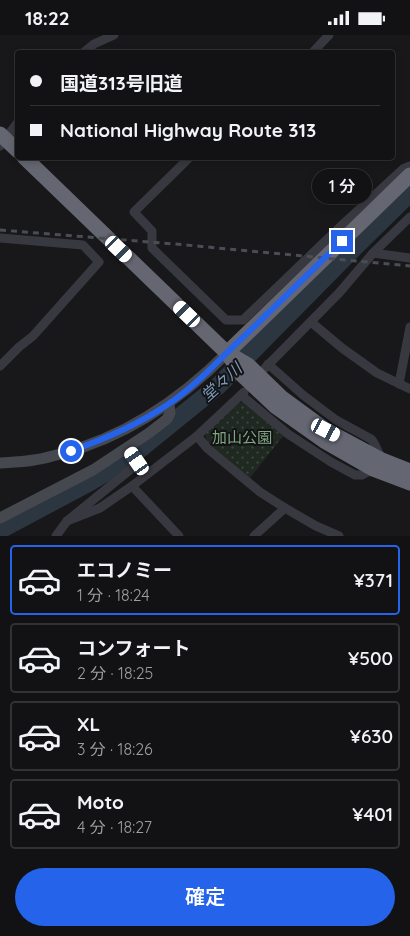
<!DOCTYPE html>
<html lang="ja">
<head>
<meta charset="utf-8">
<style>
	body { margin:0; font-family:Quicksand,"Noto Sans JP",sans-serif; background:#1b1b1d; color:#f1f3f6; height:100vh; display:flex; flex-direction:column; font-size:19px; white-space:nowrap }
	* { box-sizing:border-box; margin:0 }
	p { font-size:16px; color:#9c9ea0 }
	.icon { flex:none; width:28px; height:28px; fill:none; stroke:currentColor; stroke-width:2; stroke-linecap:round; stroke-linejoin:round }
	.map { position:relative; height:501px; overflow:hidden }
	.details { display:flex; flex-direction:column; background:#121214; flex:1 }
	.details>* { flex:none }
	.banner { position:absolute; left:15px; top:15px; width:380px; height:110px; border-radius:5px; box-shadow:0 2px 8px #0003,0 0 0 1px #313234; display:grid; align-content:center; height:110px; padding:0 15px; background:#121214 }
	.end { position:absolute; width:22px; height:22px; margin:-11px; border:6px solid #2563eb; background:#fff; box-shadow:0 0 0 2px #fff }
	.from { border-radius:50% }
	.bubble { position:absolute; height:35px; border-radius:18px; background:#121214; box-shadow:0 2px 8px #0003,0 0 0 1px #313234; font-size:16px; font-weight:600; line-height:35px; text-align:center }
	.car { position:absolute; width:15px; height:30px; margin:-15px -8px; border-radius:6px; box-shadow:0 0 4px 1px #0007; background:linear-gradient(#fff 24%,#345 0 40%,#fff 0 76%,#345 0 86%,#fff 0) }
	.banner b { display:flex; align-items:center; gap:18px; height:48px; font-size:19px }
	.banner b+b { border-top:1px solid #313234 }
	.banner i { width:12px; height:12px; background:#f1f3f6 }
	ul { padding:9px 0 0; list-style:none }
	li { display:flex; align-items:center; gap:15px; height:70px; margin:0 10px 8px; padding:0 5px; border:2px solid #313234; border-radius:5px }
	li div { flex:1 }
	li b { display:block; font-size:19px }
	li em { font-style:normal; font-weight:600 }
	li.on { border-color:#2563eb }
	li>.icon { width:45px; height:45px; stroke-width:1.5 }
	.primary-button { display:flex; gap:10px; margin-top:auto; padding:10px 15px }
	.primary-button a { flex:1; height:58px; border-radius:30px; background:#2563eb; color:#fff; font-size:20px; font-weight:600; line-height:58px; text-align:center }
	.status { display:flex; justify-content:space-between; align-items:center; height:35px; padding:0 25px; background:#121214; direction:ltr }
	.status svg { height:14px; fill:currentColor }
	.map>svg:first-child { display:block }
</style>
</head>
<body>
<div class="status"><b>18:22</b><svg viewBox="0 0 49 12"><path d="M0 12V9h3v3zM5 12V6h3v6zM10 12V3h3v9zM15 12V0h3v12zM26 1h20v11H26zM47 4h2v5h-2z"/></svg></div>
<div class="map">
<svg width="410" height="501" viewBox="0 0 410 501">
	<defs>
		<pattern id="park-dots" width="8" height="8" patternUnits="userSpaceOnUse" patternTransform="scale(1.25)"><rect width="8" height="8" fill="#1f2921"/><path d="M2 2h.1M6 6h.1" fill="none" stroke="#3d453f" stroke-width="1.8" stroke-linecap="round"/></pattern>
	</defs>
	<rect width="100%" height="100%" fill="#18181a"/>
	<polygon fill="url(#park-dots)" points="243,367 283,401 250,443 206,406 205,396 237,368"/>
	<g fill="none" stroke-linecap="round" stroke-linejoin="round">
		<polyline stroke="#2c3640" stroke-width="18" points="0,495 90,447 124,427 219,350 356,211 410,158"/>
		<g stroke="#383940" stroke-width="9">
			<polyline points="83,18 94,9 114,0"/>
			<polyline points="312,18 329,0"/>
			<polyline points="0,111 18,87"/>
			<polyline points="190,122 134,177 152,196 152,213 226,285 243,285 341,191 403,134 410,131"/>
			<polyline points="0,203 83,210 99,227 33,301 19,312 0,331"/>
			<polyline points="373,218 410,223"/>
			<polyline points="311,287 342,313 377,338 410,354"/>
			<path d="M268,329L303,360L336,385L371,404C376,409 377,416 381,422"/>
			<polyline points="265,333 339,258 373,218 410,182"/>
			<polyline points="399,349 410,292"/>
			<polyline points="241,360 288,399 331,427 355,440 362,440 373,434"/>
			<polyline points="197,401 207,413 260,457 285,473 316,491 339,501"/>
			<polyline points="132,451 179,501"/>
			<polyline points="67,486 100,473 132,451 197,401 244,357"/>
			<polyline points="56,501 67,486 136,430 137,426 127,412"/>
			<polyline points="254,501 285,473"/>
		</g>
		<g stroke="#464850" stroke-width="11">
			<path d="M0,428C11,427 23,427 34,425C43,424 52,421 60,419C126,402 180,365 227,318"/>
			<polyline points="0,483 93,435 149,398 167,384 170,378 169,369"/>
		</g>
		<g stroke="#646671" stroke-width="15">
			<polyline points="0,99 18,116"/>
			<polyline points="24,122 227,318 242,340 276,372 324,406 373,434 410,448"/>
			<polyline points="227,318 410,140"/>
			<polyline points="231,320 248,330 281,362 326,395 382,425 410,436"/>
		</g>
		<polyline stroke="#4b4d55" stroke-width="3" stroke-dasharray="6 5" stroke-linecap="butt" points="0,195 175,209 410,231"/>
	</g>
	<g fill="none" stroke-linecap="round" stroke-linejoin="round">
		<path stroke="#2563eb" stroke-width="6" d="M71,416C105,404 137,390 167,370C193,353 215,329 238,307C273,274 307,240 342,206"/>
	</g>
	<g text-anchor="middle" dominant-baseline="central" stroke-width="4" stroke-linejoin="round" paint-order="stroke">
		<g font-size="15" fill="#7ea883" stroke="#131315">
			<text x="242" y="402">加山公園</text>
		</g>
		<g font-size="16" font-style="italic" fill="#7c99b9" stroke="#131315">
			<text transform="translate(221 347) rotate(-42)">堂々川</text>
		</g>
	</g>
</svg>
<i class="end from" style="left:71px;top:416px"></i>
<i class="end" style="left:342px;top:206px"></i>
<div class="bubble" style="left:312px;top:134px;width:60px">1 分</div>
<i class="car" style="left:119px;top:214px;rotate:134deg"></i>
<i class="car" style="left:187px;top:279px;rotate:314deg"></i>
<i class="car" style="left:326px;top:395px;rotate:117deg"></i>
<i class="car" style="left:137px;top:426px;rotate:325deg"></i>
<div class="banner">
<b><i class="from"></i>国道313号旧道</b>
<b><i></i>National Highway Route 313</b>
</div>
</div>
<section class="details">
<ul>
<li class="on"><svg class="icon" aria-label="car" viewBox="0 0 24 24"><path d="M5 17H2v-5l4-1 3-4h7l3 4 3 1v5h-3M9 17h6M6 11h13"/><circle cx="7" cy="17" r="2"/><circle cx="17" cy="17" r="2"/></svg><div><b>エコノミー</b><p>1 分 · 18:24</p></div><em>¥371</em></li>
<li><svg class="icon" aria-label="car" viewBox="0 0 24 24"><path d="M5 17H2v-5l4-1 3-4h7l3 4 3 1v5h-3M9 17h6M6 11h13"/><circle cx="7" cy="17" r="2"/><circle cx="17" cy="17" r="2"/></svg><div><b>コンフォート</b><p>2 分 · 18:25</p></div><em>¥500</em></li>
<li><svg class="icon" aria-label="car" viewBox="0 0 24 24"><path d="M5 17H2v-5l4-1 3-4h7l3 4 3 1v5h-3M9 17h6M6 11h13"/><circle cx="7" cy="17" r="2"/><circle cx="17" cy="17" r="2"/></svg><div><b>XL</b><p>3 分 · 18:26</p></div><em>¥630</em></li>
<li><svg class="icon" aria-label="car" viewBox="0 0 24 24"><path d="M5 17H2v-5l4-1 3-4h7l3 4 3 1v5h-3M9 17h6M6 11h13"/><circle cx="7" cy="17" r="2"/><circle cx="17" cy="17" r="2"/></svg><div><b>Moto</b><p>4 分 · 18:27</p></div><em>¥401</em></li>
</ul>
<div class="primary-button"><a>確定</a></div>
</section>
</body>
</html>
